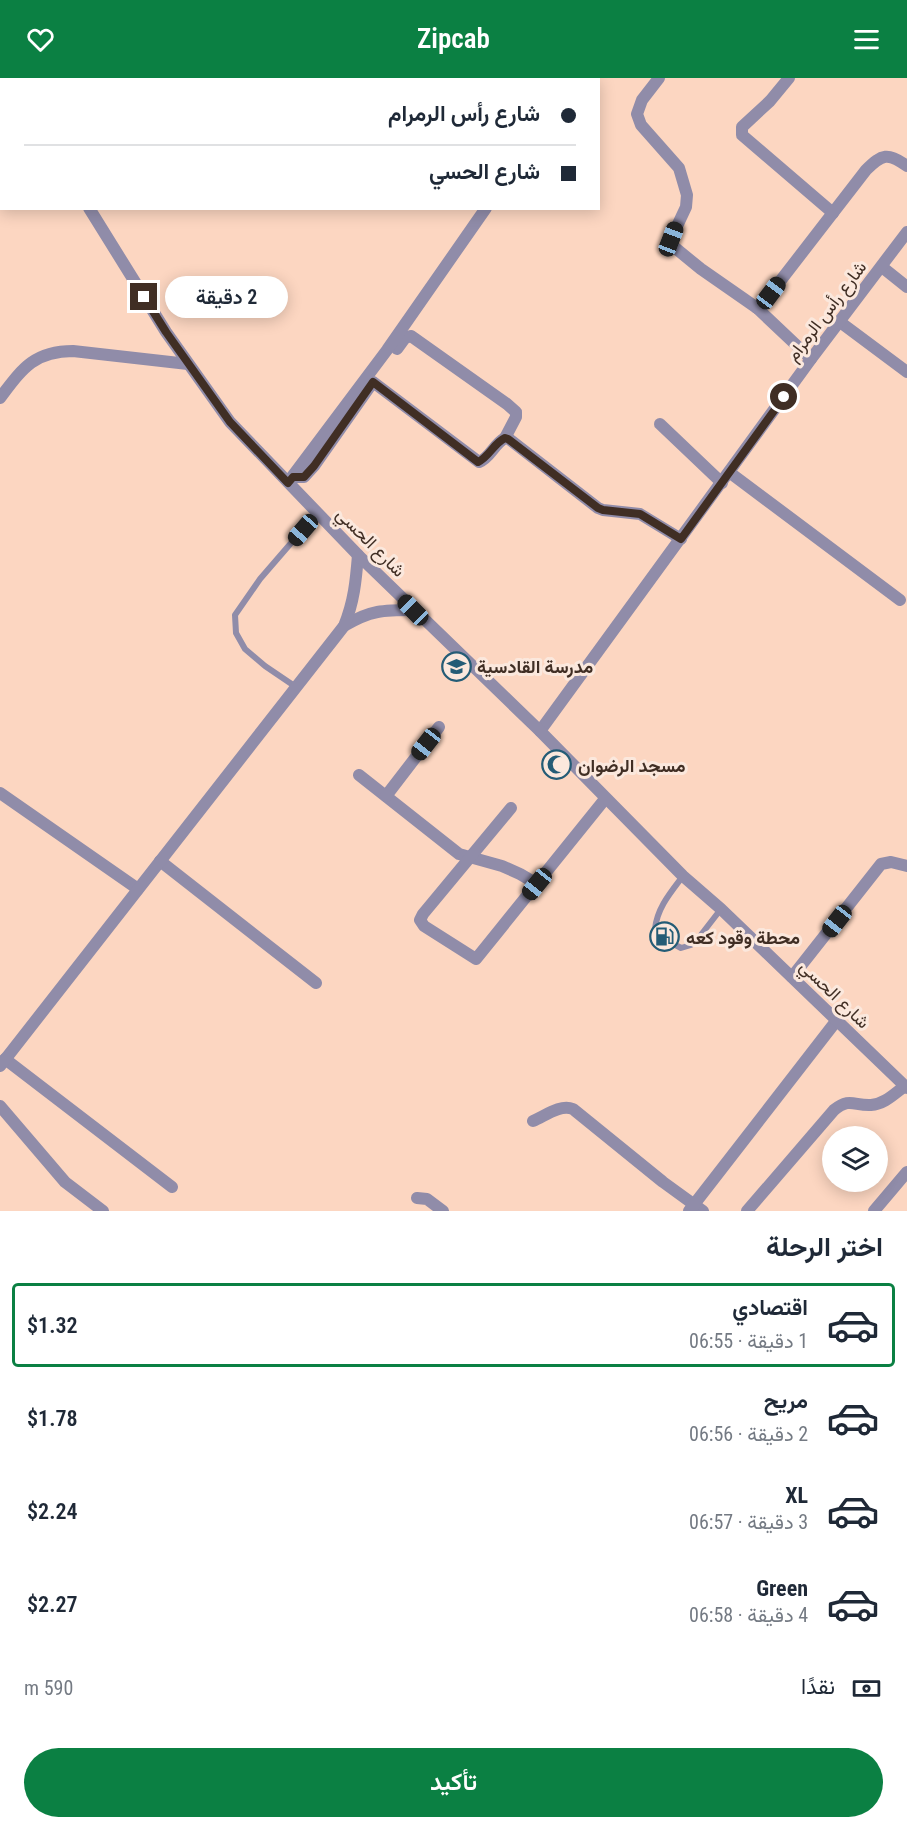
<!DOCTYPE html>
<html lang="ar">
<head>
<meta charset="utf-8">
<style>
	body { margin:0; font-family:"Roboto Condensed",Vazirmatn,sans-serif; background:#f2f2f3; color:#1f2937; direction:rtl; height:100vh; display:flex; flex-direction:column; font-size:22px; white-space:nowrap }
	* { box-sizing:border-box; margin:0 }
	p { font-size:20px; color:#747a83 }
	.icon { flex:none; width:33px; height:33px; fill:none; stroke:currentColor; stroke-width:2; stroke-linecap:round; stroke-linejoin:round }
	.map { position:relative; height:1133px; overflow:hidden; direction:ltr }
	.side { display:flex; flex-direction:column; background:#fff; flex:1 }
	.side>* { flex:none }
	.top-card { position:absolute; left:0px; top:0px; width:600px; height:132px; box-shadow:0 3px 15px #0003; direction:rtl; display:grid; align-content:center; height:132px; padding:0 24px; background:#fff }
	.controls { position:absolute; left:822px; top:1048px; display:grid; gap:12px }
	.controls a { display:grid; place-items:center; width:66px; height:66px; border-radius:50%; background:#fff; box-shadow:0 3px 15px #0003; font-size:30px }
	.end { position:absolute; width:27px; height:27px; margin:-14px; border:8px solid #402e24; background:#fff; box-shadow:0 0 0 3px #fff }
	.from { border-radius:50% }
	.bubble { position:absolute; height:42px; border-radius:21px; background:#fff; box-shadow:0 3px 15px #0003; font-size:20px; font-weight:600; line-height:42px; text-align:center; direction:rtl }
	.car { position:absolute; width:18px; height:36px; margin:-18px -9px; border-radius:8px; box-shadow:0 0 4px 2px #0007; background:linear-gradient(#222 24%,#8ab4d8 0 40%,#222 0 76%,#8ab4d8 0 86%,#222 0) }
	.top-card b { display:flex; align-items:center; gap:21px; height:57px; font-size:22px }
	.top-card b+b { border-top:2px solid #e0e1e3 }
	.top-card i { width:15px; height:15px; background:#1f2937 }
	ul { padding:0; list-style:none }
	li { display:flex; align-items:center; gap:18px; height:84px; margin:0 12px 9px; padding:0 12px; border:3px solid transparent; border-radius:6px }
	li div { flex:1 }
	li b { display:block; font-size:22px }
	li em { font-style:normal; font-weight:600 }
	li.selected { border-color:#0b8043 }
	li>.icon { width:54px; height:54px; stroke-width:1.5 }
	h2 { padding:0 24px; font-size:27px; line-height:72px }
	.pay { display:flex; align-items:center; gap:15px; height:66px; padding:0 24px; font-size:22px }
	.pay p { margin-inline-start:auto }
	.button { display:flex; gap:12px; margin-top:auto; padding:12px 24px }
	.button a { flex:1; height:69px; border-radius:36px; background:#0b8043; color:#fff; font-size:24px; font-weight:600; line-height:69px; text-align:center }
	header { display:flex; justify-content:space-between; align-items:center; height:78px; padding:0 24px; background:#0b8043; color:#fff; font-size:27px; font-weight:600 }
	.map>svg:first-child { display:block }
</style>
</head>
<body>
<header><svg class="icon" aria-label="menu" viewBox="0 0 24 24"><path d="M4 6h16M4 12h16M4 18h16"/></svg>Zipcab<svg class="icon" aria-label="heart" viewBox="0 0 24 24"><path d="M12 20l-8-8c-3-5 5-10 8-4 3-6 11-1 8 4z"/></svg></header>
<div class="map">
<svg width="907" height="1133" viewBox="0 0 907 1133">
	<rect width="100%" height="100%" fill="#fcd6c1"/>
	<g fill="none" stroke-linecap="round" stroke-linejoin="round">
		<g stroke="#908ca9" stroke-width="6">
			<polyline points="296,609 265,588 245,571 236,555 235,537 260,501 317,435"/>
			<path d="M683,798C671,814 657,830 655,851L670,864L681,870L691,867L697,862L721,831"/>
		</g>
		<g stroke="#908ca9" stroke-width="12">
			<polyline points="659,0 642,22 637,36 641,47 679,90 687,117 686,129 671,161 674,169 701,191 757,230 811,281"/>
			<polyline points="789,0 770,23 742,49 742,57 833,135"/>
			<polyline points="168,2 169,0"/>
			<polyline points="450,2 452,0"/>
			<polyline points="882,189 907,209"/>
			<path d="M757,230L771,215L866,92C882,76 888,74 907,88"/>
			<polyline points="840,244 907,294"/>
			<polyline points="397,271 405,260 411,258 507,326 516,334 516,339 505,360"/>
			<path d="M0,320C22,291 34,273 73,273L188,286"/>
			<polyline points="660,346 722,405"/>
			<polyline points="729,394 900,522"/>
			<path d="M293,399H304L314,388L373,304L479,384C490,380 494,366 505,360L509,361L598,430L603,432L640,436L681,461"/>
			<polyline points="288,404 387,272 486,130"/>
			<path d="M344,548C370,532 384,532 413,532"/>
			<polyline points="540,653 811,281 907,154"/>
			<polyline points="359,697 459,776 502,788 520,796 537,806"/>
			<polyline points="0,715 138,811"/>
			<polyline points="386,718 439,649"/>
			<polyline points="511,730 423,836 420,842 424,848 476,881 605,721"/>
			<polyline points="160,783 316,905"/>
			<polyline points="792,899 881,786 891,784 907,788"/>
			<polyline points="5,981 172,1109"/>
			<path d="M0,988L344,548C354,524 356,502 358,477"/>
			<polyline points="0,1028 65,1104 103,1133"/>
			<path d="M533,1043C545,1038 560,1026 573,1031L663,1104L703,1133"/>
			<polyline points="417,1120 427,1121 443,1133"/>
			<polyline points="689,1133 837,942"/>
			<path d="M747,1133L834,1032C850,1019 854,1028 871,1027C885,1026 895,1015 905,1008"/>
			<polyline points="874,1133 907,1094"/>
		</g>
		<g stroke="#908ca9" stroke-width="12">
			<polyline points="15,0 15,2"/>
			<polyline points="89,130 166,254 230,344 358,477 540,653 683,798 721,831 907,1010"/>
		</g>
	</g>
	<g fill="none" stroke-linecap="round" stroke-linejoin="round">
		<path stroke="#402e24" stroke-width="8" d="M144,219L166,254L230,344L288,405L293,399H304L314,388L373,304L478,384C489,379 494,365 505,360L508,361L598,430L603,432L640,436L681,461L784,319"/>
	</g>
	<defs>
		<symbol id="school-ring" viewBox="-11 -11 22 22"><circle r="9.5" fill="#fbe8dd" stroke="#245c76" stroke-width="1.5"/><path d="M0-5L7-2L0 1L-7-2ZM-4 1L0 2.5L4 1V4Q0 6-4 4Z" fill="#245c76"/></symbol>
		<symbol id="mosque-ring" viewBox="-11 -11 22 22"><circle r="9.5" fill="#fbe8dd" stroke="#245c76" stroke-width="1.5"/><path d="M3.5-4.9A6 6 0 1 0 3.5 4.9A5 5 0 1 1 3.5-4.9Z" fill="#245c76"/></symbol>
		<symbol id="fuel-ring" viewBox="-11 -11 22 22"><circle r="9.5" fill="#fbe8dd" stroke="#245c76" stroke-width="1.5"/><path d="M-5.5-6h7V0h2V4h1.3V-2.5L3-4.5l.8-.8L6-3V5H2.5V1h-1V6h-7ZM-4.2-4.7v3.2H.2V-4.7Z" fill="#245c76"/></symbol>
	</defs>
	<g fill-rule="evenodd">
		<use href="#school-ring" x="440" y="572" width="33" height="33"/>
		<use href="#mosque-ring" x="540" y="670" width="33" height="33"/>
		<use href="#fuel-ring" x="648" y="842" width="33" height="33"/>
	</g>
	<g text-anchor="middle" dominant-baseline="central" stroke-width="6" stroke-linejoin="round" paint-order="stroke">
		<g font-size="18" fill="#402e24" stroke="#fbe8dd">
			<text transform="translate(826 233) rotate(-53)">شارع رأس الرمرام</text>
			<text transform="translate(371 464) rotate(45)">شارع الحسي</text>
			<text transform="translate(835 916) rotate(44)">شارع الحسي</text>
		</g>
		<g font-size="18" font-weight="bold" fill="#402e24" stroke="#fbe8dd" text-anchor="start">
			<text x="477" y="588">مدرسة القادسية</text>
			<text x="578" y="687">مسجد الرضوان</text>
			<text x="686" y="859">محطة وقود كعه</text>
		</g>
	</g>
</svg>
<div class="controls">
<a><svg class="icon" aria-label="layers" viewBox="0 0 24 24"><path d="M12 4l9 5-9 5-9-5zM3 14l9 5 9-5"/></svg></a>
</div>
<i class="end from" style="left:784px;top:319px"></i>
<i class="end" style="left:144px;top:219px"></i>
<div class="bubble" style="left:165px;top:198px;width:123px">2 دقيقة</div>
<i class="car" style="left:671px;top:161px;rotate:21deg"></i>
<i class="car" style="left:771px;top:215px;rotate:37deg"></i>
<i class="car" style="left:303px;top:452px;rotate:221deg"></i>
<i class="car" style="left:413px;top:532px;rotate:315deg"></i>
<i class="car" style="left:426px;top:666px;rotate:218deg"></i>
<i class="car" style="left:537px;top:806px;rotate:219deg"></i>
<i class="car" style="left:837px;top:843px;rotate:218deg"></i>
<div class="top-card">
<b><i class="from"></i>شارع رأس الرمرام</b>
<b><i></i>شارع الحسي</b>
</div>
</div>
<section class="side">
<h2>اختر الرحلة</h2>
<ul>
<li class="selected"><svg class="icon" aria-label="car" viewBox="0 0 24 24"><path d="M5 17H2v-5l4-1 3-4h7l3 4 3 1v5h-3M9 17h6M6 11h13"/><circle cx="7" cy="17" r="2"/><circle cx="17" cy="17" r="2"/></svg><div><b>اقتصادي</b><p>1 دقيقة · 06:55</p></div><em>$1.32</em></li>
<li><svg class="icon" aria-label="car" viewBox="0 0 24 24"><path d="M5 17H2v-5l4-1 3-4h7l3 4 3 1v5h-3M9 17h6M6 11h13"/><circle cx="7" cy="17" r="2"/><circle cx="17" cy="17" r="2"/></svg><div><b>مريح</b><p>2 دقيقة · 06:56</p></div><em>$1.78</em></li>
<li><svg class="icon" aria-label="car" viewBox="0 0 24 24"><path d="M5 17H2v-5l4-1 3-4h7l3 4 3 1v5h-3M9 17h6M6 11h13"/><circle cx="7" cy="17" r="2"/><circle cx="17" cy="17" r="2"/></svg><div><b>XL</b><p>3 دقيقة · 06:57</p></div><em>$2.24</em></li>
<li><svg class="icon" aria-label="car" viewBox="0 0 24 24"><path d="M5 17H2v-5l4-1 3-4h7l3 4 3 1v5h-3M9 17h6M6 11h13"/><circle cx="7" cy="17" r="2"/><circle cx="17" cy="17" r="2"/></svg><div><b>Green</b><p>4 دقيقة · 06:58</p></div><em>$2.27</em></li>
</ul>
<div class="pay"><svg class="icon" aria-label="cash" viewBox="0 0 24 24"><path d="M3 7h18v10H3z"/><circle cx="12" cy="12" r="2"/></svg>نقدًا<p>590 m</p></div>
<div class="button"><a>تأكيد</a></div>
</section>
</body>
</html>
